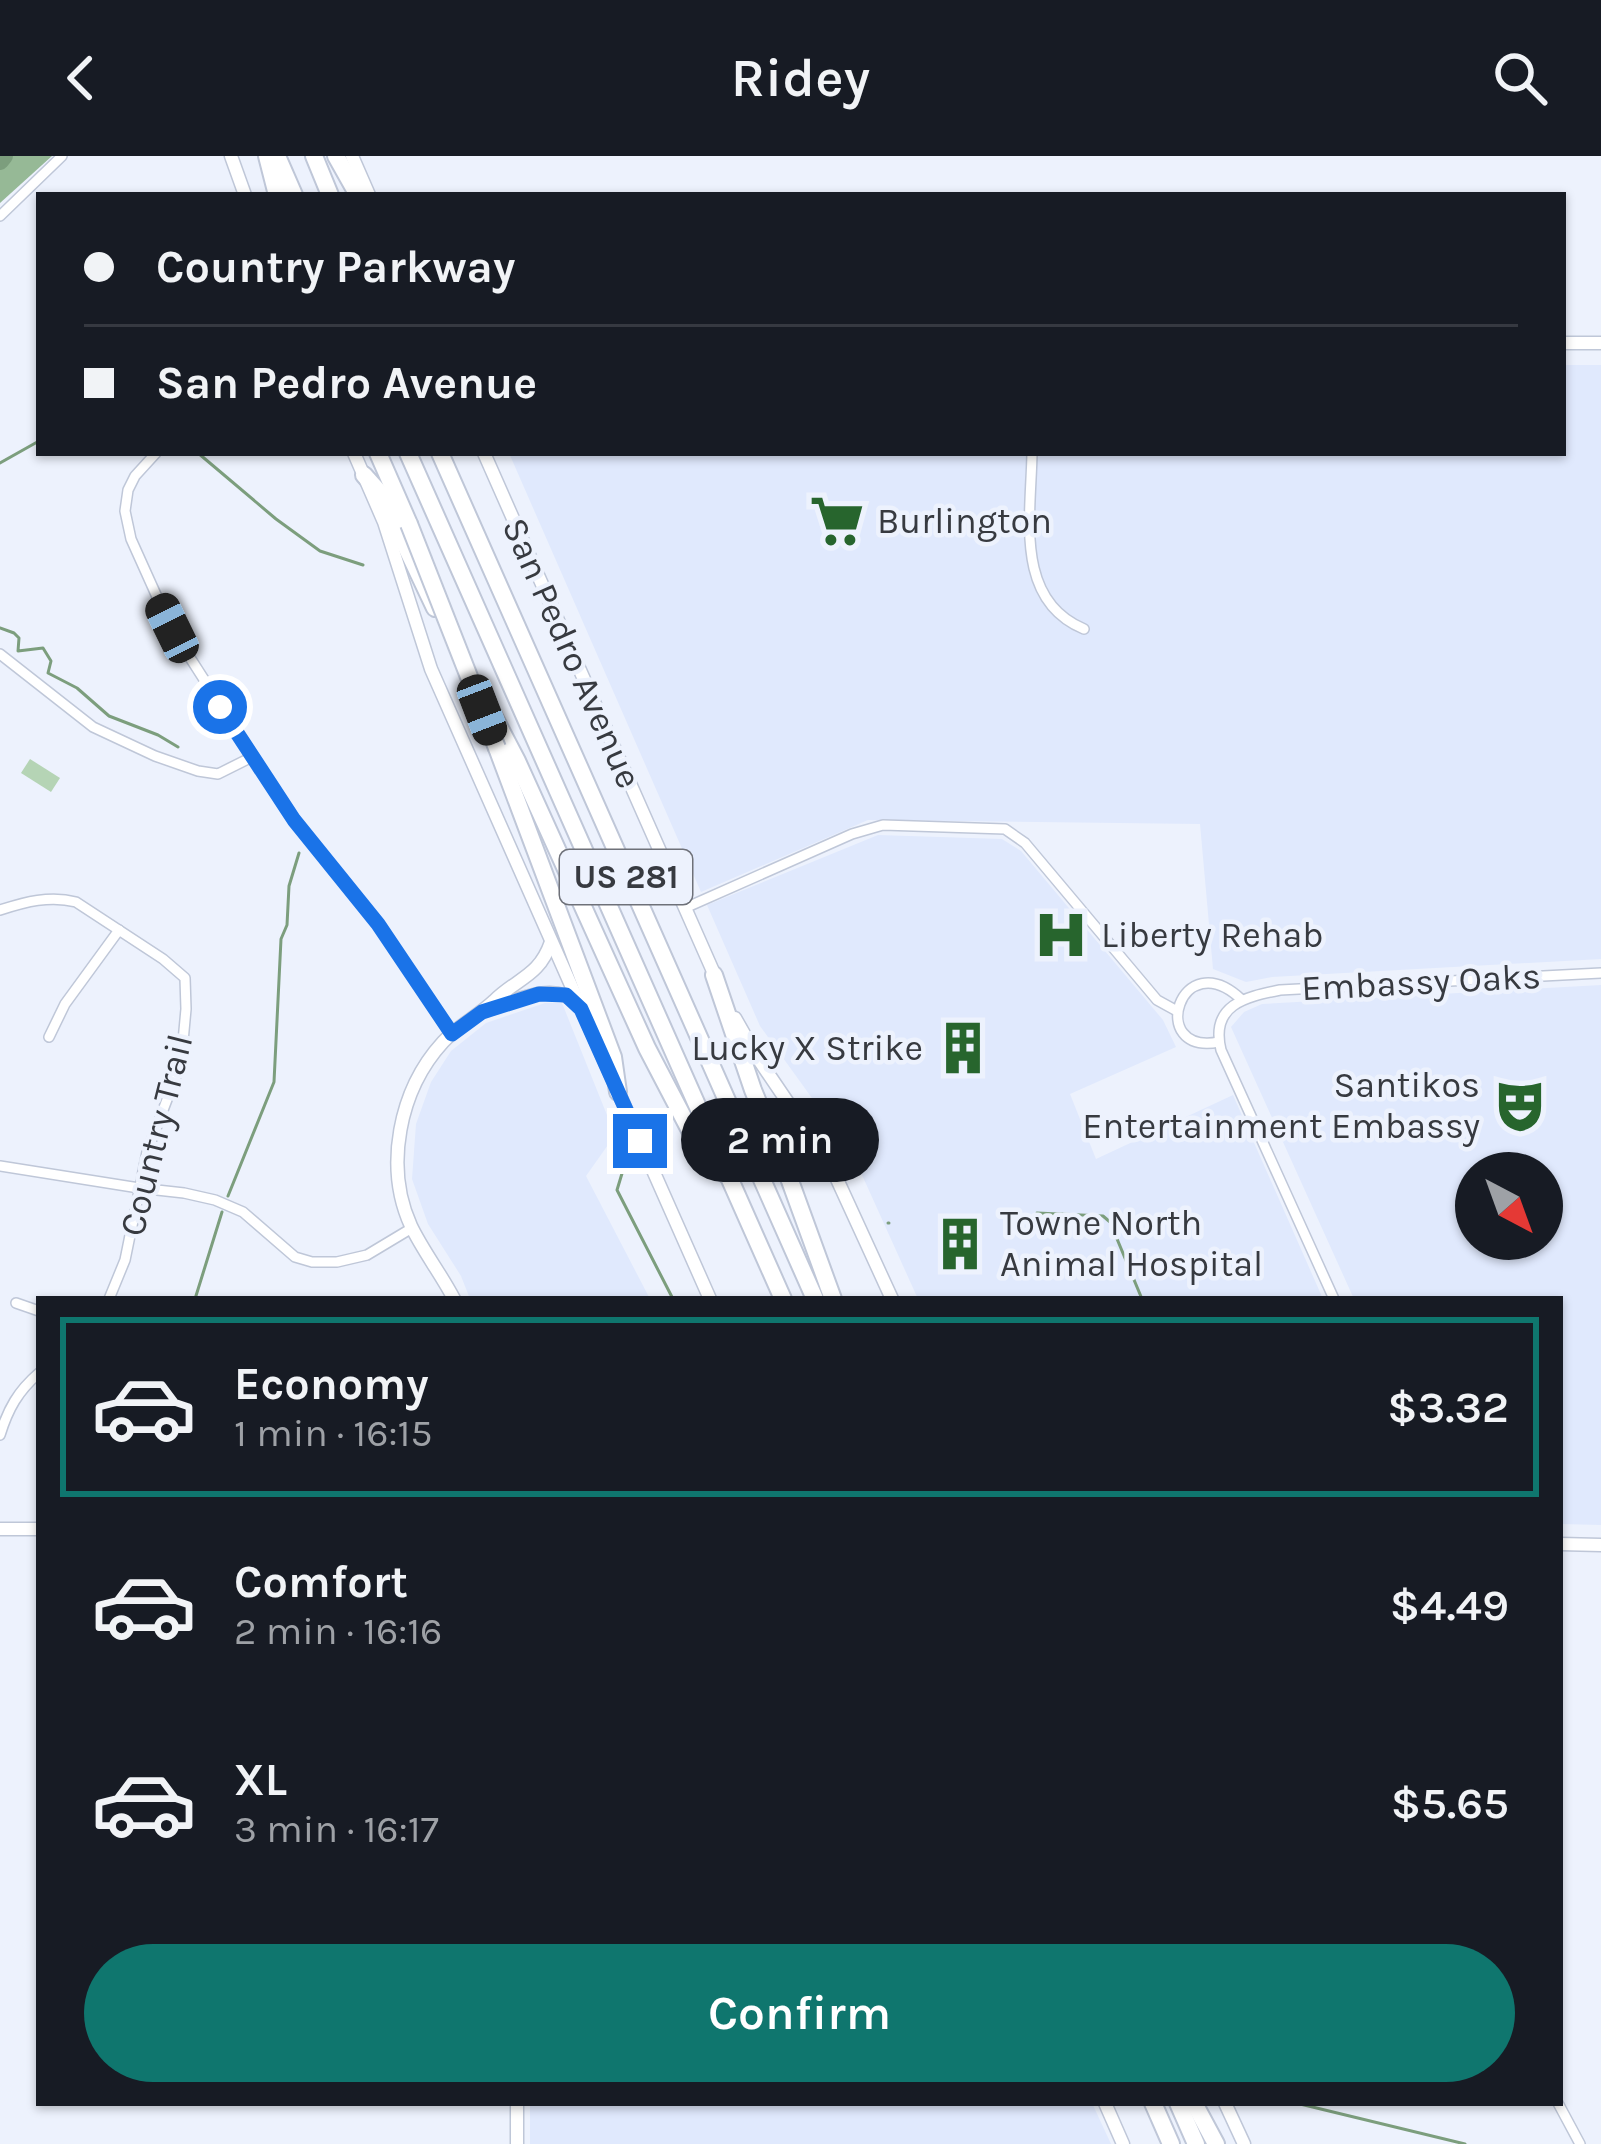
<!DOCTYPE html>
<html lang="en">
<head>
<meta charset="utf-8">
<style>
	body { margin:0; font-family:Karla,sans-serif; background:#242831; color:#f1f3f6; height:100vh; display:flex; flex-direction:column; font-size:45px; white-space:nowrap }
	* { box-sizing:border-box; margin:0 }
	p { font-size:39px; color:#9ea1a6 }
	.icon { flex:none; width:66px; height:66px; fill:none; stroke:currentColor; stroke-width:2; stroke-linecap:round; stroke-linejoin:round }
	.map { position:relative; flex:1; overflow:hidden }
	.drawer { position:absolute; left:36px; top:1140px; width:1527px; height:810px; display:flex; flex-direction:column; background:#171b24; border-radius:0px; box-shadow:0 3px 9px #0004 }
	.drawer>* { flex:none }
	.banner { position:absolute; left:36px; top:36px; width:1530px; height:264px; border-radius:0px; box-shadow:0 3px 9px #0004; display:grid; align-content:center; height:264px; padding:0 48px; background:#171b24 }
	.needle { width:78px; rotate:139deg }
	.tools { position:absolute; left:1455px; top:996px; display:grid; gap:24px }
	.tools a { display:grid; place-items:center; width:108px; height:108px; border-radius:50%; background:#171b24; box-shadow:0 3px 9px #0004; font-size:60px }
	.end { position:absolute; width:54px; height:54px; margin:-27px; border:15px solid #1a73e8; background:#fff; box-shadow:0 0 0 6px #fff }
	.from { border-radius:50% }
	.bubble { position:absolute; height:84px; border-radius:42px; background:#171b24; box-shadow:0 3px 9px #0004; font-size:39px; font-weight:600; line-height:84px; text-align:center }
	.car { position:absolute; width:36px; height:72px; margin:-36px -18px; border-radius:15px; box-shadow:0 0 9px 3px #0007; background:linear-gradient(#222 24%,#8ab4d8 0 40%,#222 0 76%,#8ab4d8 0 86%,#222 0) }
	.banner b { display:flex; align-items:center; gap:42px; height:114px; font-size:45px }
	.banner b+b { border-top:3px solid #363941 }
	.banner i { width:30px; height:30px; background:#f1f3f6 }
	ul { padding:21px 0 0; list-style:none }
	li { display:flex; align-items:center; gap:36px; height:180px; margin:0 24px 18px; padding:0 24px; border:6px solid transparent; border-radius:0px }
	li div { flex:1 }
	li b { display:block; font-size:45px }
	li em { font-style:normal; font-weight:600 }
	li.selected { border-color:#0f766e }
	li>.icon { width:108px; height:108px; stroke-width:1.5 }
	.action { display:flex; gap:24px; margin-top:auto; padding:24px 48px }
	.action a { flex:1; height:138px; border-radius:72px; background:#0f766e; color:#fff; font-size:48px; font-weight:600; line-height:138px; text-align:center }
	header { display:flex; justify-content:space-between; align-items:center; height:156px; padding:0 48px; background:#171b24; font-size:54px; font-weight:600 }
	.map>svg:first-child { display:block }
</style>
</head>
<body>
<header><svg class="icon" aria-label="back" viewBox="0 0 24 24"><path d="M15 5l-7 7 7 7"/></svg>Ridey<svg class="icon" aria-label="search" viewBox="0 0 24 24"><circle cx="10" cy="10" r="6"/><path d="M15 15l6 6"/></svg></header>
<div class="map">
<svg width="1601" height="1988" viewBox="0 0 1601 1988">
	<rect width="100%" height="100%" fill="#edf2fd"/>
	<g fill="#e0e9fd" fill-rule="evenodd">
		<polygon points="1563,209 1601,209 1601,803 1272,821 1246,826 1213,813 1200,668 868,664 701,736 509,297 1563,297"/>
		<polygon points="878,679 1002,683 1021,695 1163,864 1176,891 1070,938 1096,1003 1233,939 1323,1143 918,1143 853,999 760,870 707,749"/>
		<path d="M1601,829V1369L1560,1368V1143H1354L1231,871L1244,856L1262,848ZM1476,1017H1542V1083H1476Z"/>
		<polygon points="545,847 562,847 615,979 586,1020 650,1143 470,1143 461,1120 428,1068 412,1023 416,968 431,926 451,895 486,867"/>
		<polygon points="530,1947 1092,1947 1111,1988 530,1988"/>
	</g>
	<polygon fill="#b5d4b5" points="30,603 60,622 51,636 21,617"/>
	<polygon fill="#96b996" points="0,0 52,0 0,47"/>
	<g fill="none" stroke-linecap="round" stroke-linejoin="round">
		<g stroke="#7c9e7d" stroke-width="3">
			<polyline points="198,297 276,363 320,395 363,409"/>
			<polyline points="0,307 39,285"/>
			<polyline points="0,472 14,477 19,482 18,495 43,492 51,505 48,517 77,532 109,560 158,579 178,591"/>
			<polyline points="630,991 617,1034 673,1143"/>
			<polyline points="228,1040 274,926 281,783 287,769 289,730 299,697"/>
			<polyline points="1037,1057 1103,1060 1110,1066 1142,1143"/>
			<polyline points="888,1067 889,1067"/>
			<polyline points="195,1143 222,1056"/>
			<polyline points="1296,1947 1465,1988"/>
		</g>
		<polyline stroke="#7c9e7d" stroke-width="18" points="0,5 4,0"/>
		<defs>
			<g id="street">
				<polyline points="0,60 62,0"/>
				<polyline points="156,297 135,320 128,334 125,355 131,383 171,472 294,664 378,768 452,878"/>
				<path d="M1032,297C1031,360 1014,444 1084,473"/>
				<polyline points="0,498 93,571 155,600 198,615 218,618 252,601"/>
				<polyline points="685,752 852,678 883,669 1005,673 1025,687 1157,844 1177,855"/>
				<path d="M0,754C25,746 50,739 76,746L163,803L185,822L186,853L181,907L147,996L125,1104L109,1143"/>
				<polyline points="49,881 65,848 119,774"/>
				<path d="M1219,886C1146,900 1180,785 1242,844"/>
				<polyline points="0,1010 139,1032 184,1037 215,1044 243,1056 295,1101 312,1106 337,1106 367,1099 412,1072"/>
				<path d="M1334,1143L1221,894C1210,849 1245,841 1280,834L1601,817"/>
				<polyline points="16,1147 39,1155"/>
				<path d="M0,1279C8,1253 18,1235 39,1217"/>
				<polyline points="1558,1947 1580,1988"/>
			</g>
			<g id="secondary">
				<polyline points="231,0 245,39"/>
				<polyline points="352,0 369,39"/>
				<polyline points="1563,187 1601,187"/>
				<polyline points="354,297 384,366 431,513 710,1143"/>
				<polyline points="484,297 716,822"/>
				<path d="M484,855C512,847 552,824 577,847"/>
				<polyline points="735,862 759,904 831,1010 892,1143"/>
				<path d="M454,1143C441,1118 423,1095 411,1070C384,1011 399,934 443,886C458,870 478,860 494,845C517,822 539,821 551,786"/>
				<polyline points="0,1373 39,1373"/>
				<polyline points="1560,1388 1601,1389"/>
				<polyline points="1105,1947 1123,1988"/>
				<polyline points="1225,1947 1244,1988"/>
				<polyline points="517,1988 517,1947"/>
			</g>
			<g id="highway">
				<polyline points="267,0 277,39"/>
				<polyline points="277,0 294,39"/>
				<polyline points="314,0 330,39"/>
				<polyline points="336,0 358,39"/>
				<polyline points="378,297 409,368"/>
				<polyline points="408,297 783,1143"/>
				<polyline points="440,297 815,1143"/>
				<polyline points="364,319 381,338 435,452"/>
				<polyline points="482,538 517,605 647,892 705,1003 728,1020"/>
				<polyline points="497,592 613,901 618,936"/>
				<polyline points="714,819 753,934 789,1022 833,1143"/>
				<polyline points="1153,1947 1171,1988"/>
				<polyline points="1178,1947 1196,1988"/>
				<polyline points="1194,1947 1216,1988"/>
			</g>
		</defs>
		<use href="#street" stroke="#bfc7d8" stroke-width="12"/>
		<use href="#secondary" stroke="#bfc7d8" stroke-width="15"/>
		<use href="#highway" stroke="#bfc7d8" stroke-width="20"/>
		<use href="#street" stroke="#fff" stroke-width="9"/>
		<use href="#secondary" stroke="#fff" stroke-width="12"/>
		<use href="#highway" stroke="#fff" stroke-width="16"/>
		<defs>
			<polyline id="highway-bridge" points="409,368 497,592"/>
		</defs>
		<use href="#highway-bridge" stroke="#bfc7d8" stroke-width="20" stroke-linecap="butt"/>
		<use href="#highway-bridge" stroke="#fff" stroke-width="16"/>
	</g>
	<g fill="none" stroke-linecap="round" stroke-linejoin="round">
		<polyline stroke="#1a73e8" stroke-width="15" points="220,551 294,664 378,768 452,878 482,856 539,838 566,839 581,853 640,985"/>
	</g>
	<defs>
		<symbol id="supermarket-bare" viewBox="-9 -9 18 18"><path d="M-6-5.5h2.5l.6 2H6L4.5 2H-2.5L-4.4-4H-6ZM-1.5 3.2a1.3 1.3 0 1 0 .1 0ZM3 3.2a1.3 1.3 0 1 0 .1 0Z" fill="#27652d" stroke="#edf2fd" stroke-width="2.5" paint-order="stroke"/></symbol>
		<symbol id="hospital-bare" viewBox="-9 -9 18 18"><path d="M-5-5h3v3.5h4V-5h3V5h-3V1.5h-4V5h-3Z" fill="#27652d" stroke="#edf2fd" stroke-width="2.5" paint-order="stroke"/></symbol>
		<symbol id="building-bare" viewBox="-9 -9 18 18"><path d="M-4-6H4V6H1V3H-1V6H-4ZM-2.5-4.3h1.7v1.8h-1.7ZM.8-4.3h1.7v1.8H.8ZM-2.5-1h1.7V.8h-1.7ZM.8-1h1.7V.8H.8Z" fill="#27652d" stroke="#edf2fd" stroke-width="2.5" paint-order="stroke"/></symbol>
		<symbol id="theatre-bare" viewBox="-9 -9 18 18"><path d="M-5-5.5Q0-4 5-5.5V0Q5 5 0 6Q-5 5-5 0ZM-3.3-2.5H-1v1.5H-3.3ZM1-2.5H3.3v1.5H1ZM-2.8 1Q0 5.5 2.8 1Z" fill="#27652d" stroke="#edf2fd" stroke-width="2.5" paint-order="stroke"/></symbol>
	</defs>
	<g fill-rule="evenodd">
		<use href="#supermarket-bare" x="799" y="327" width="76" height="76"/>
		<use href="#hospital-bare" x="1023" y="741" width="76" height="76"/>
		<use href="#building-bare" x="925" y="854" width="76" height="76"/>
		<use href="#theatre-bare" x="1482" y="912" width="76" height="76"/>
		<use href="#building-bare" x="922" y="1050" width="76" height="76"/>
	</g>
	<g text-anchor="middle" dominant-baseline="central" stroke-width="9" stroke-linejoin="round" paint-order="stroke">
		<rect fill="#edf2fd" stroke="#6e7179" stroke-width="3" x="560" y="694" width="132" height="54" rx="9"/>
		<g font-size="33" font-weight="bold" fill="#373a40">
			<text x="626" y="721">US 281</text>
		</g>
		<g font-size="36" fill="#373a40" stroke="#edf2fd" text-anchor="start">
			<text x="877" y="365">Burlington</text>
			<text x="1101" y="779">Liberty Rehab</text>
			<text x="923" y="892" text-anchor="end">Lucky X Strike</text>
			<text x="1480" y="929" text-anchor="end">Santikos<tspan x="1480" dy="41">Entertainment Embassy</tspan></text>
			<text x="1000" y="1067">Towne North<tspan x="1000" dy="41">Animal Hospital</tspan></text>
		</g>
		<g font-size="36" fill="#373a40" stroke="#edf2fd">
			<text transform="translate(572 497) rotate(66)">San Pedro Avenue</text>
			<text transform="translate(1421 826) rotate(-3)">Embassy Oaks</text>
			<text transform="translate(156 979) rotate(-76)">Country Trail</text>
		</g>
	</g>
</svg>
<div class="tools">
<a><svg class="needle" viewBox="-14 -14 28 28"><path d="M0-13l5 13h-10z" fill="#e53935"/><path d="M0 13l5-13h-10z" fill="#9ea1a6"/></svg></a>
</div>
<i class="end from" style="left:220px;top:551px"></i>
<i class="end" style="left:640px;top:985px"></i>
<div class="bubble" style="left:681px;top:942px;width:198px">2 min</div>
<i class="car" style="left:172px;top:472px;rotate:334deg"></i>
<i class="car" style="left:482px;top:554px;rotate:159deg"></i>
<div class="banner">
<b><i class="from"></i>Country Parkway</b>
<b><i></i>San Pedro Avenue</b>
</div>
<section class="drawer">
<ul>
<li class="selected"><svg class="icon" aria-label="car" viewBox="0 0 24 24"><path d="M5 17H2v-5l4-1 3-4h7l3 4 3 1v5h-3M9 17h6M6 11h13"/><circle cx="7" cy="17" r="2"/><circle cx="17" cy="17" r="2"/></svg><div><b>Economy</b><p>1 min · 16:15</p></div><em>$3.32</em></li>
<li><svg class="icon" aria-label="car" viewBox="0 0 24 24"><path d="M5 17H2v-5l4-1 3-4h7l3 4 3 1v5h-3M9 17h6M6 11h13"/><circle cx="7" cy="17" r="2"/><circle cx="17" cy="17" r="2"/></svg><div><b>Comfort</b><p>2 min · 16:16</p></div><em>$4.49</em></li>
<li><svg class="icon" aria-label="car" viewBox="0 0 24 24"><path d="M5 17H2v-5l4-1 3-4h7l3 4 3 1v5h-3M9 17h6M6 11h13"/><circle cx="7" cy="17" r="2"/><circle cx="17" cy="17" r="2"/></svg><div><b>XL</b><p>3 min · 16:17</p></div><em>$5.65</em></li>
</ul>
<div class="action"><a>Confirm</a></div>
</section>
</div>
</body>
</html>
